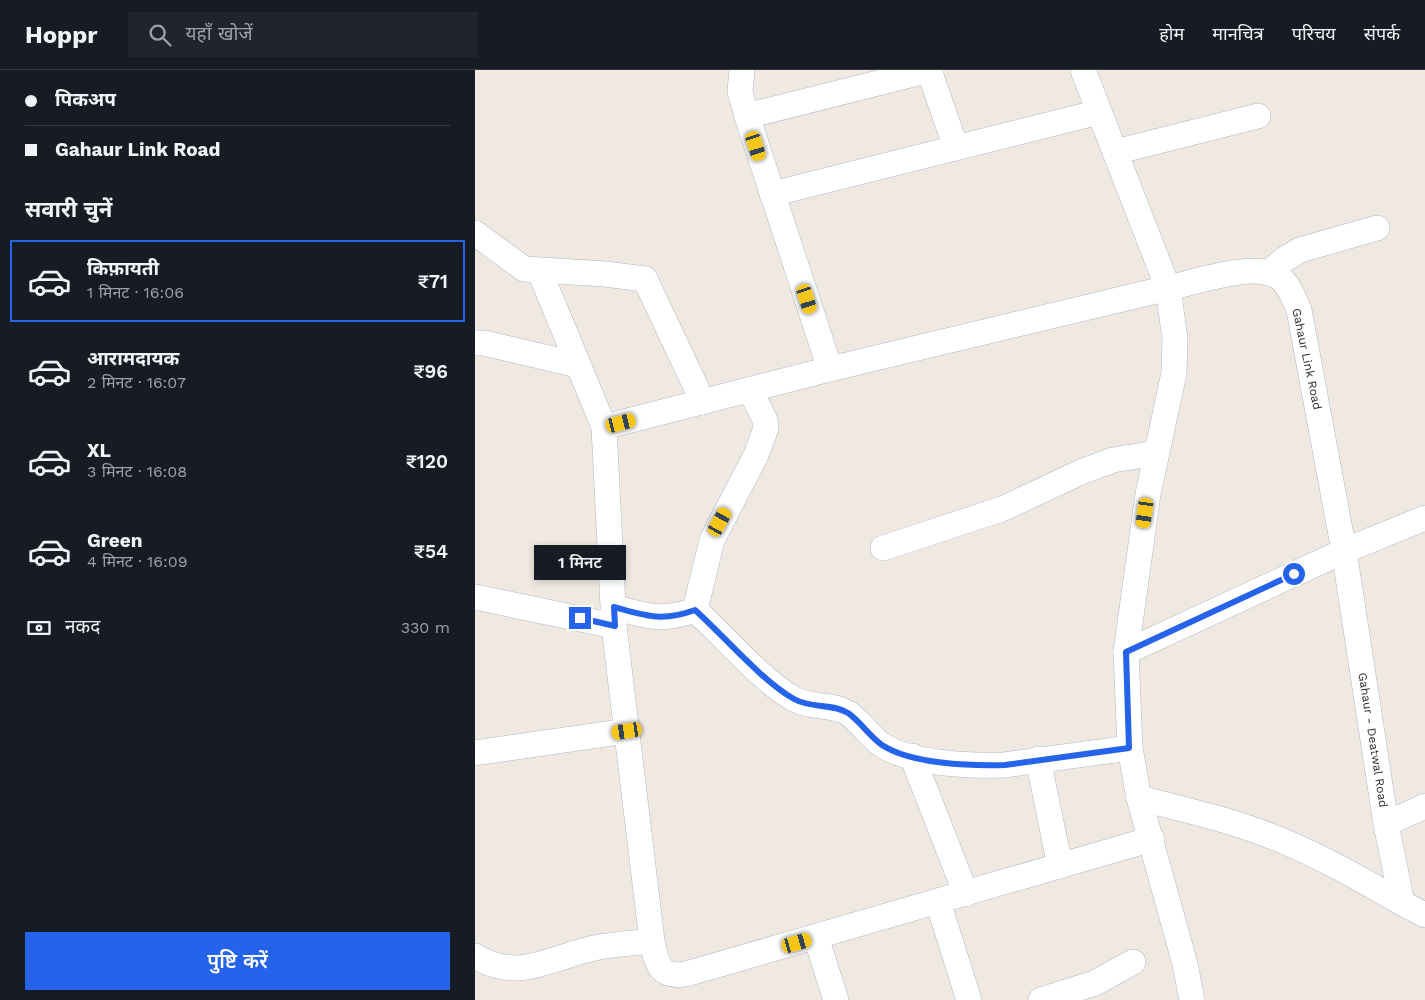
<!DOCTYPE html>
<html lang="hi">
<head>
<meta charset="utf-8">
<style>
	body { margin:0; font-family:"Work Sans","Noto Sans Devanagari",sans-serif; background:#20242c; color:#f1f3f6; height:100vh; display:flex; flex-direction:column; font-size:19px; white-space:nowrap }
	* { box-sizing:border-box; margin:0 }
	p { font-size:16px; color:#9ea1a6 }
	.icon { flex:none; width:28px; height:28px; fill:none; stroke:currentColor; stroke-width:2; stroke-linecap:round; stroke-linejoin:round }
	.map { position:relative; flex:1; overflow:hidden }
	.side { display:flex; flex-direction:column; background:#171b24; width:475px }
	.side>* { flex:none }
	.banner { display:grid; align-content:center; height:110px; padding:0 25px; background:#171b24 }
	.end { position:absolute; width:22px; height:22px; margin:-11px; border:6px solid #2563eb; background:#fff; box-shadow:0 0 0 2px #fff }
	.from { border-radius:50% }
	.bubble { position:absolute; height:35px; border-radius:0px; background:#171b24; box-shadow:0 2px 8px #0003; font-size:16px; font-weight:600; line-height:35px; text-align:center }
	.car { position:absolute; width:15px; height:30px; margin:-15px -8px; border-radius:6px; box-shadow:0 0 4px 1px #0007; background:linear-gradient(#f5c518 24%,#345 0 40%,#f5c518 0 76%,#345 0 86%,#f5c518 0) }
	.banner b { display:flex; align-items:center; gap:18px; height:48px; font-size:19px }
	.banner b+b { border-top:1px solid #363941 }
	.banner i { width:12px; height:12px; background:#f1f3f6 }
	ul { padding:0; list-style:none }
	li { display:flex; align-items:center; gap:15px; height:82px; margin:0 10px 8px; padding:0 15px; border:2px solid transparent; border-radius:0px }
	li div { flex:1 }
	li b { display:block; font-size:19px }
	li em { font-style:normal; font-weight:600 }
	li.selected { border-color:#2563eb }
	li>.icon { width:45px; height:45px; stroke-width:1.5 }
	h2 { padding:0 25px; font-size:22px; line-height:60px }
	.pay { display:flex; align-items:center; gap:12px; height:55px; padding:0 25px; font-size:19px }
	.pay p { margin-inline-start:auto }
	.button { display:flex; gap:10px; margin-top:auto; padding:10px 25px }
	.button a { flex:1; height:58px; border-radius:0px; background:#2563eb; color:#fff; font-size:20px; font-weight:600; line-height:58px; text-align:center }
	header { display:flex; align-items:center; gap:30px; box-sizing:border-box; height:70px; padding:0 25px; background:#171b24; border-bottom:1px solid #363941 }
	header strong { font-size:24px }
	nav { display:flex; gap:28px; margin-inline-start:auto; font-size:18px }
	.search { width:350px; height:45px; background:#20242c; display:flex; align-items:center; gap:12px; box-sizing:border-box; padding:0 18px; border-radius:0px; color:#9ea1a6; font-size:19px }
	main { display:flex; flex:1; min-height:0 }
	.map>svg:first-child { display:block }
</style>
</head>
<body>
<header>
<strong>Hoppr</strong>
<div class="search"><svg class="icon" aria-label="search" viewBox="0 0 24 24"><circle cx="10" cy="10" r="6"/><path d="M15 15l6 6"/></svg>यहाँ खोजें</div>
<nav><a>होम</a><a>मानचित्र</a><a>परिचय</a><a>संपर्क</a></nav>
</header>
<main>
<section class="side">
<div class="banner">
<b><i class="from"></i>पिकअप</b>
<b><i></i>Gahaur Link Road</b>
</div>
<h2>सवारी चुनें</h2>
<ul>
<li class="selected"><svg class="icon" aria-label="car" viewBox="0 0 24 24"><path d="M5 17H2v-5l4-1 3-4h7l3 4 3 1v5h-3M9 17h6M6 11h13"/><circle cx="7" cy="17" r="2"/><circle cx="17" cy="17" r="2"/></svg><div><b>किफ़ायती</b><p>1 मिनट · 16:06</p></div><em>₹71</em></li>
<li><svg class="icon" aria-label="car" viewBox="0 0 24 24"><path d="M5 17H2v-5l4-1 3-4h7l3 4 3 1v5h-3M9 17h6M6 11h13"/><circle cx="7" cy="17" r="2"/><circle cx="17" cy="17" r="2"/></svg><div><b>आरामदायक</b><p>2 मिनट · 16:07</p></div><em>₹96</em></li>
<li><svg class="icon" aria-label="car" viewBox="0 0 24 24"><path d="M5 17H2v-5l4-1 3-4h7l3 4 3 1v5h-3M9 17h6M6 11h13"/><circle cx="7" cy="17" r="2"/><circle cx="17" cy="17" r="2"/></svg><div><b>XL</b><p>3 मिनट · 16:08</p></div><em>₹120</em></li>
<li><svg class="icon" aria-label="car" viewBox="0 0 24 24"><path d="M5 17H2v-5l4-1 3-4h7l3 4 3 1v5h-3M9 17h6M6 11h13"/><circle cx="7" cy="17" r="2"/><circle cx="17" cy="17" r="2"/></svg><div><b>Green</b><p>4 मिनट · 16:09</p></div><em>₹54</em></li>
</ul>
<div class="pay"><svg class="icon" aria-label="cash" viewBox="0 0 24 24"><path d="M3 7h18v10H3z"/><circle cx="12" cy="12" r="2"/></svg>नकद<p>330 m</p></div>
<div class="button"><a>पुष्टि करें</a></div>
</section>
<div class="map">
<svg width="950" height="930" viewBox="0 0 950 930">
	<rect width="100%" height="100%" fill="#efe9e1"/>
	<g fill="none" stroke-linecap="round" stroke-linejoin="round">
		<defs>
			<g id="minor">
				<polyline points="267,0 265,22 272,46"/>
				<polyline points="454,0 481,78"/>
				<path d="M608,0L693,218C721,212 780,191 804,207C814,214 819,229 824,240L869,481L911,754L927,833L950,845"/>
				<polyline points="640,82 783,46"/>
				<polyline points="297,124 624,42"/>
				<polyline points="0,163 49,199 130,204 170,209 228,332"/>
				<polyline points="65,202 129,357"/>
				<polyline points="793,203 810,189 825,180 902,158"/>
				<polyline points="0,273 9,273 103,295"/>
				<polyline points="355,299 272,46 455,0"/>
				<polyline points="408,478 527,439 606,402 638,390 681,383"/>
				<polyline points="0,527 139,556"/>
				<path d="M139,537C171,546 187,552 220,540L237,470L281,385L291,358L290,350L275,320"/>
				<path d="M220,540C249,566 287,611 319,629C337,639 357,633 373,643C386,652 394,666 407,675C436,694 495,696 529,695L655,678"/>
				<polyline points="651,582 869,481 950,448"/>
				<polyline points="0,683 152,661"/>
				<polyline points="437,686 491,824"/>
				<polyline points="563,689 585,796"/>
				<path d="M664,728C708,739 751,749 793,765C840,783 884,808 927,833"/>
				<polyline points="911,754 950,736"/>
				<path d="M677,769L211,904C184,908 182,894 177,871L139,556L129,357L355,299L693,218L700,269L699,303L673,424L651,582L655,678L664,728L710,894L717,930"/>
				<polyline points="463,832 494,930"/>
				<polyline points="341,867 361,930"/>
				<path d="M0,886C43,914 80,885 124,877C142,874 160,873 177,871"/>
				<polyline points="566,930 620,913 658,892"/>
			</g>
		</defs>
		<use href="#minor" stroke="#b4b7c1" stroke-width="26"/>
		<use href="#minor" stroke="#fff" stroke-width="25"/>
	</g>
	<g fill="none" stroke-linecap="round" stroke-linejoin="round">
		<path stroke="#2563eb" stroke-width="6" d="M105,548L140,556L139,537C171,546 187,552 220,540C249,566 287,611 319,629C337,639 357,633 373,643C386,652 394,666 407,675C436,694 495,696 530,695L654,678L651,582L819,504"/>
	</g>
	<g text-anchor="middle" dominant-baseline="central" stroke-width="4" stroke-linejoin="round" paint-order="stroke">
		<g font-size="12" fill="#2e2e2e" stroke="#fff">
			<text transform="translate(832 289) rotate(78)">Gahaur Link Road</text>
			<text transform="translate(898 670) rotate(81)">Gahaur - Deatwal Road</text>
		</g>
	</g>
</svg>
<i class="end from" style="left:819px;top:504px"></i>
<i class="end" style="left:105px;top:548px"></i>
<div class="bubble" style="left:59px;top:475px;width:92px">1 मिनट</div>
<i class="car" style="left:281px;top:76px;rotate:162deg"></i>
<i class="car" style="left:332px;top:229px;rotate:162deg"></i>
<i class="car" style="left:146px;top:353px;rotate:76deg"></i>
<i class="car" style="left:670px;top:443px;rotate:188deg"></i>
<i class="car" style="left:245px;top:452px;rotate:29deg"></i>
<i class="car" style="left:152px;top:661px;rotate:261deg"></i>
<i class="car" style="left:322px;top:873px;rotate:74deg"></i>
</div>
</main>
</body>
</html>
